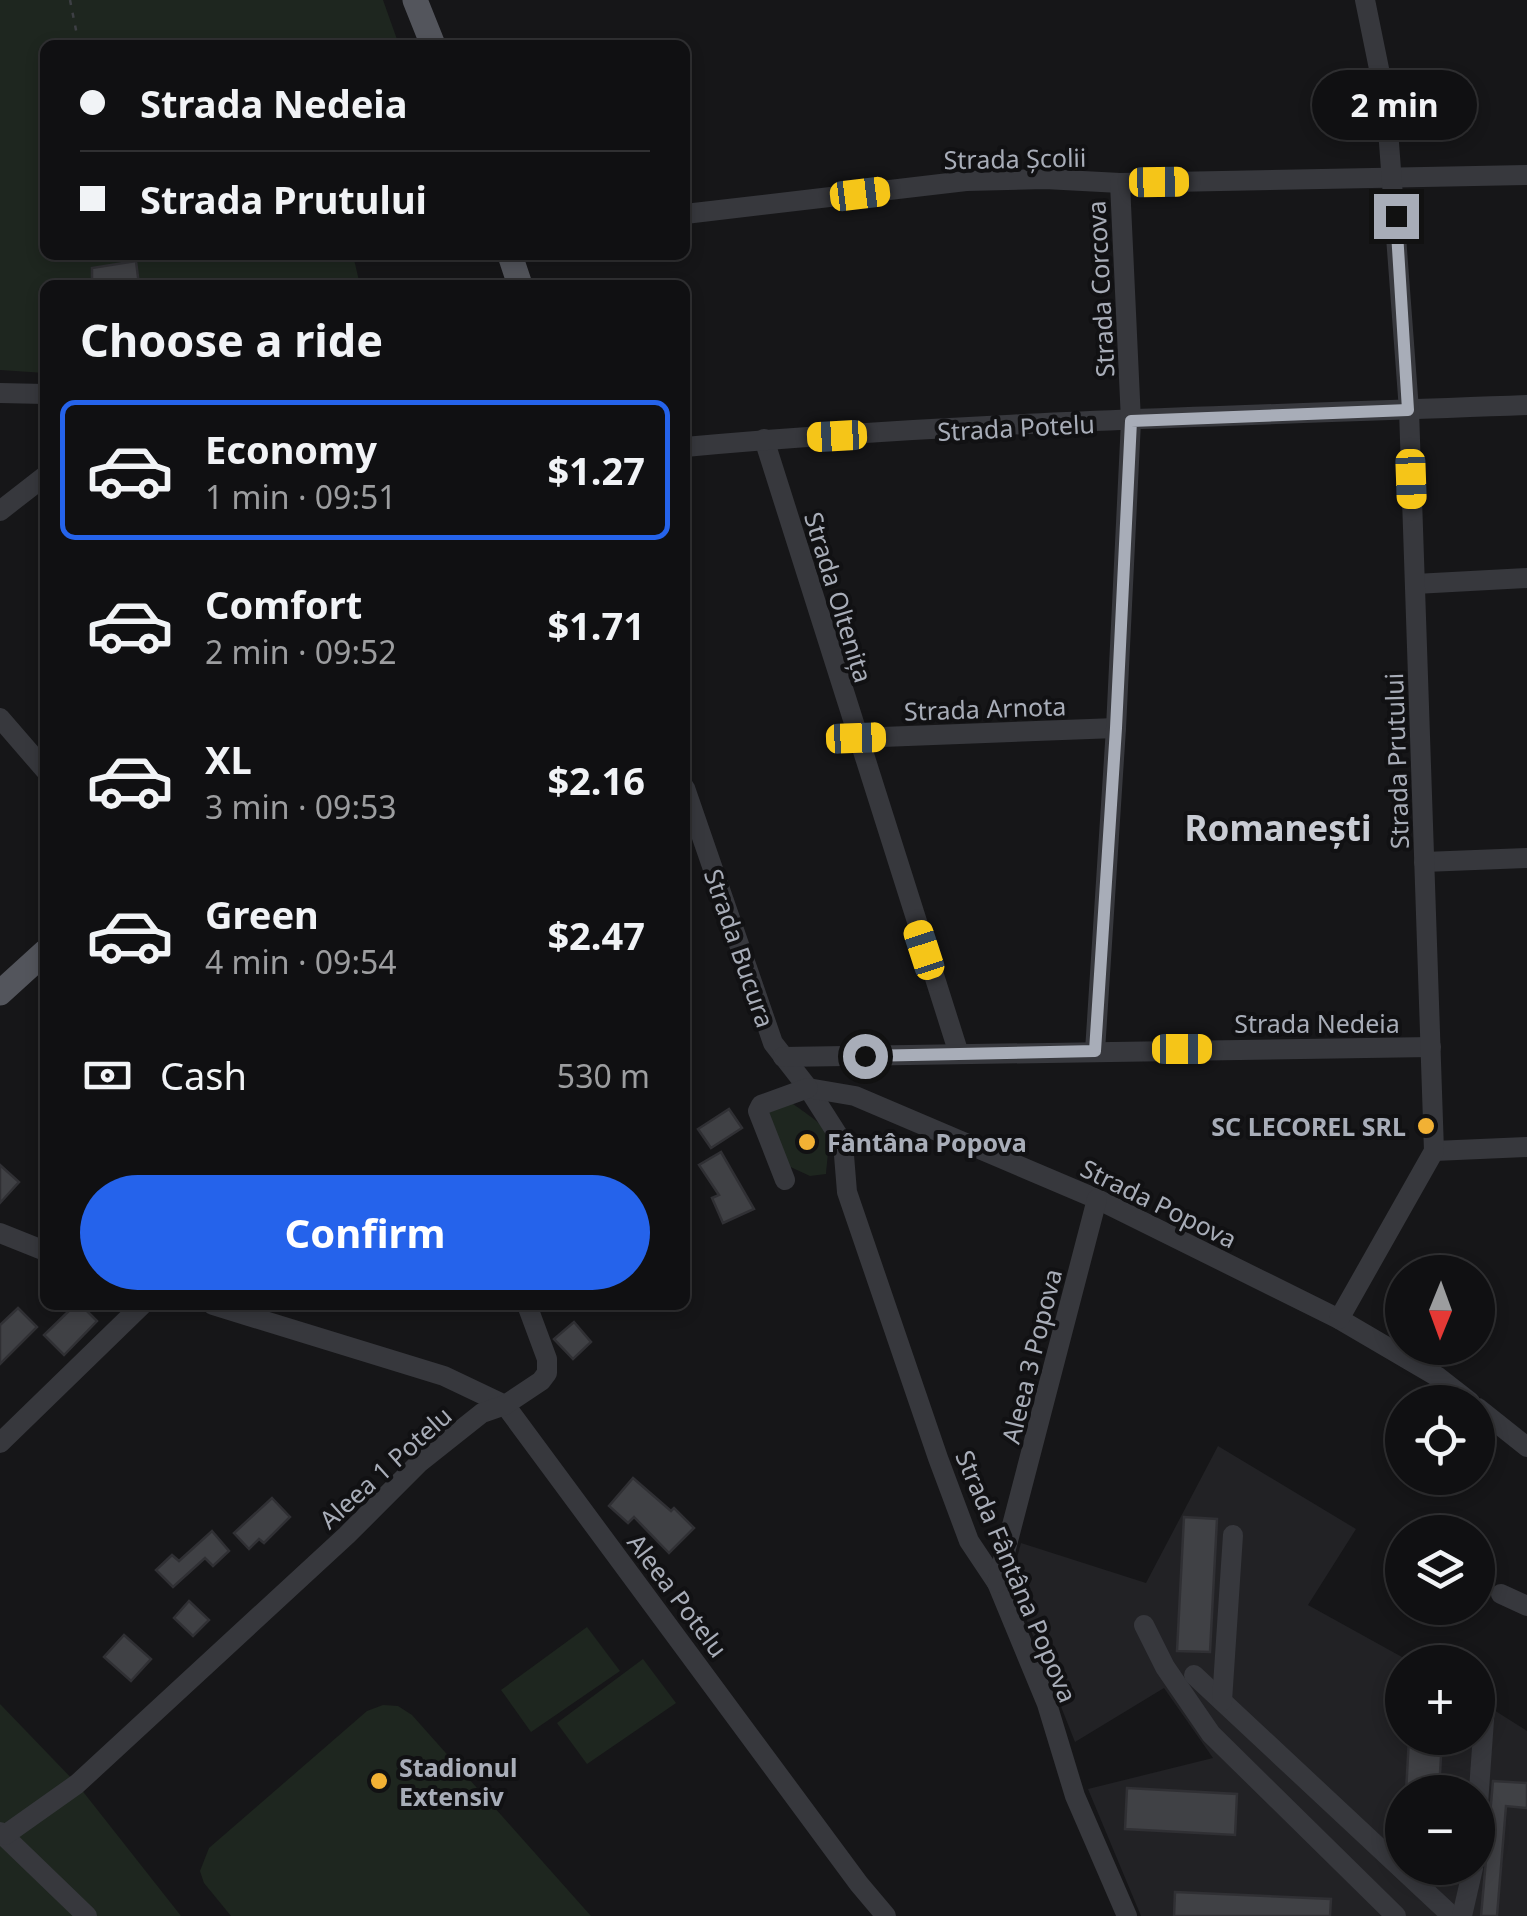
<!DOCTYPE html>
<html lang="en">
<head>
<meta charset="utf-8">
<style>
	body { margin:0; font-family:"Noto Sans",sans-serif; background:#19191b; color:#f1f3f6; height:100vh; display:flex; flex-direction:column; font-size:38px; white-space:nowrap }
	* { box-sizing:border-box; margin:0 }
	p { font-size:32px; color:#9c9d9f }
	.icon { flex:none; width:55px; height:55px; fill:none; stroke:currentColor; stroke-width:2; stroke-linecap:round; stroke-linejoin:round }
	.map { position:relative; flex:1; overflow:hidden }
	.details { position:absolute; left:40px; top:280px; width:650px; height:1030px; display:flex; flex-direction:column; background:#101012; border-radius:15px; box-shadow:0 5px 15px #0003,0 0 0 2px #303032 }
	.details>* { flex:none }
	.guide { position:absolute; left:40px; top:40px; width:650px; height:220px; border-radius:15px; box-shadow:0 5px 15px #0003,0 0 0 2px #303032; display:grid; align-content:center; height:220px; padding:0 40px; background:#101012 }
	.needle { width:65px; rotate:181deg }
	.fabs { position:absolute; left:1385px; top:1255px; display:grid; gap:20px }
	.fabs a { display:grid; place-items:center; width:110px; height:110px; border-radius:50%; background:#101012; box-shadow:0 5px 15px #0003,0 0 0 2px #303032; font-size:50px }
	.end { position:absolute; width:45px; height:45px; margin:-22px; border:12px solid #a8adb8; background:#111; box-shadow:0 0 0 5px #111 }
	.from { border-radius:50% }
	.bubble { position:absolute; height:70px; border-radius:35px; background:#101012; box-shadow:0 5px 15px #0003,0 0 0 2px #303032; font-size:32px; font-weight:700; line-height:70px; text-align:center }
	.car { position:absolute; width:30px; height:60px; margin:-30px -15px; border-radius:12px; box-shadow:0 0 8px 2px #0007; background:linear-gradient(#f5c518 24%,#345 0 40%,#f5c518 0 76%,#345 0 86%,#f5c518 0) }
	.guide b { display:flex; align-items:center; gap:35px; height:95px; font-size:38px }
	.guide b+b { border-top:2px solid #303032 }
	.guide i { width:25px; height:25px; background:#f1f3f6 }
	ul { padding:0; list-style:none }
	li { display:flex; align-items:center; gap:30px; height:140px; margin:0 20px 15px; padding:0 20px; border:5px solid transparent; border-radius:15px }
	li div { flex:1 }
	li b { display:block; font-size:38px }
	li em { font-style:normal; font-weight:700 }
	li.current { border-color:#2563eb }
	li>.icon { width:90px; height:90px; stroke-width:1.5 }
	h2 { padding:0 40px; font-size:45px; line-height:120px }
	.pay { display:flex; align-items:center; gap:25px; height:110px; padding:0 40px; font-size:38px }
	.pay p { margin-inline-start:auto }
	.action { display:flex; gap:20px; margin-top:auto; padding:20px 40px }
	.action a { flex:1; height:115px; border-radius:60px; background:#2563eb; color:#fff; font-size:40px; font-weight:700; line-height:115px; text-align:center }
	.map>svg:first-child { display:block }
</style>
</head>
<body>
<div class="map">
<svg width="1527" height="1916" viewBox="0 0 1527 1916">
	<rect width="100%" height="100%" fill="#161618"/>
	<path fill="#222225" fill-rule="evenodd" d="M1218,1446L1356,1529L1308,1605L1411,1662H1402V1738H1478V1700L1527,1731V1916H1141L1088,1789L1213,1758L1164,1688L1075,1742L1011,1580L1021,1543L1146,1583ZM1402,1792H1478V1868H1402Z"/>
	<g fill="#1e261f">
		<polygon points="0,0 383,0 399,45 45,45 45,255 353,255 360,285 45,285 45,373 0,370"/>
		<path d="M789,1101C827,1129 832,1125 826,1174L810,1176L784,1164L767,1110Z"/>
		<polygon points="587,1627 620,1671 531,1732 501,1690"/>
		<polygon points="643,1659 676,1703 587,1764 557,1723"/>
		<polygon points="0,1704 77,1784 181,1916 0,1916"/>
		<polygon points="383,1705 398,1706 412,1715 591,1916 231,1916 204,1883 200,1871 209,1848 367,1711"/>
	</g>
	<g fill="#404145" stroke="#303034" stroke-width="2.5">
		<polygon points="136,261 139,285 92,285 92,268"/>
		<polygon points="729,1109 742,1128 711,1148 698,1129"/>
		<polygon points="721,1152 754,1209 723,1223 712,1198 719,1195 699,1165"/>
		<polygon points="0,1165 19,1182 0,1203"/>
		<polygon points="75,1305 81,1305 97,1321 64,1355 44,1335"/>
		<polygon points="18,1308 37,1327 0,1364 0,1325"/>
		<polygon points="574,1322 591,1342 573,1359 554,1339"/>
		<polygon points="633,1478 671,1511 674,1508 694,1528 669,1553 634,1517 628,1523 609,1506"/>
		<polygon points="272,1498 290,1517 264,1543 259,1539 249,1549 234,1533"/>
		<polygon points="1184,1517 1217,1519 1210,1652 1177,1651"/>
		<polygon points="212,1531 229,1551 213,1566 205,1558 173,1587 156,1570 172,1555 179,1561"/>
		<polygon points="189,1601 209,1620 193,1636 174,1618"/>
		<polygon points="124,1635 151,1659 131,1681 104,1657"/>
		<polygon points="1409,1738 1442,1738 1439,1792 1406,1792"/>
		<polygon points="1493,1781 1527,1783 1527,1808 1506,1806 1497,1916 1481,1916"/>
		<polygon points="1127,1788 1237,1794 1235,1835 1125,1829"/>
		<polygon points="1175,1892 1331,1899 1330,1916 1174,1916"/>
	</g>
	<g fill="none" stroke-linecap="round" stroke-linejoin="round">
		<g stroke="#3d3f44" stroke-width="2.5" stroke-dasharray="5 8" stroke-linecap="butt">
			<polyline points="70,0 79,45"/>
			<polyline points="121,255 122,259"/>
		</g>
		<g stroke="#37383d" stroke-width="20">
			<polyline points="685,214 966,181 1045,179 1120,183 1527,175"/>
			<polyline points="0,393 45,394"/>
			<polyline points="764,439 959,1054"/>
			<path d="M685,447C964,421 1247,416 1527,405"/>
			<polyline points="0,511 45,476"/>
			<polyline points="1415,584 1527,578"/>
			<polyline points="0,718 45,770"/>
			<polyline points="856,738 1116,728"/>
			<polyline points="685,788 773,1043 808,1088 843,1143 847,1192 938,1458 969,1541 997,1583 1047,1704 1075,1796 1127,1916"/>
			<polyline points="1424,862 1527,858"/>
			<polyline points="1095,1051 1116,728 1131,421 1120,183"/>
			<polyline points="783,1057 1431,1047"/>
			<polyline points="808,1088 855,1096 1097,1199 1339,1319 1438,1377 1470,1402"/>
			<polyline points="1434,1151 1527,1147"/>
			<polyline points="785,1180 758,1111 761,1105 808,1088"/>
			<polyline points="0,1233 45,1251"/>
			<polyline points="213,1305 444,1376 505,1405 859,1884 886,1916"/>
			<polyline points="1339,1319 1434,1151 1409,410 1386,103 1365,0"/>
			<polyline points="1478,1408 1527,1447"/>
			<polyline points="0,1443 142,1305"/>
			<polyline points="997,1583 1097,1199"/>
			<polyline points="1501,1594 1527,1606"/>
			<polyline points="1144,1625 1165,1667 1211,1734 1396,1916"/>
			<polyline points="1194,1675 1452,1916"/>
			<polyline points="1222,1701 1233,1535"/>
			<polyline points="1478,1804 1485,1706"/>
			<polyline points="0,1832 87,1916"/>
			<polyline points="5,1835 77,1784 347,1535 419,1463 482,1413 505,1405 541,1381 547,1373 547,1359 527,1305"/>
			<polyline points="1462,1916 1473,1868"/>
		</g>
		<g stroke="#53555c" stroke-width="25">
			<polyline points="415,0 433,45"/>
			<polyline points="510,255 520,285"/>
			<polyline points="0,993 45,952"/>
		</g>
	</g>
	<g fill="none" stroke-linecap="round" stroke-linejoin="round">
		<polyline stroke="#a8adb8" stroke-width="12" points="865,1056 1095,1051 1116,728 1131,421 1408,410 1396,216"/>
	</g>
	<g fill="#f2b134" stroke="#111113" stroke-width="4">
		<circle cx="1426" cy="1126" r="10"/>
		<circle cx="807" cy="1142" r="10"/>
		<circle cx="379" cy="1781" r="10"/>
	</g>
	<g text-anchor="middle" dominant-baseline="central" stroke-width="8" stroke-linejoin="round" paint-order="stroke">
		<g font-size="25" fill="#a8adb8" stroke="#111113">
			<text transform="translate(1015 158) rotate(-1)">Strada Școlii</text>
			<text transform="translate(1100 289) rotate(-93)">Strada Corcova</text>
			<text transform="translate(1016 427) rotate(-3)">Strada Potelu</text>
			<text transform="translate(839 597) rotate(73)">Strada Oltenița</text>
			<text transform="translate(985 708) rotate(-2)">Strada Arnota</text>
			<text transform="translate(1396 761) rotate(-92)">Strada Prutului</text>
			<text transform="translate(740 948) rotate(71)">Strada Bucura</text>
			<text x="1317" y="1023">Strada Nedeia</text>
			<text transform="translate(1159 1203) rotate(26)">Strada Popova</text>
			<text transform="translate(1031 1356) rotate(-76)">Aleea 3 Popova</text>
			<text transform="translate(385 1467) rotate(-42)">Aleea 1 Potelu</text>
			<text transform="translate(1017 1576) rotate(67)">Strada Fântâna Popova</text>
			<text transform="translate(678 1595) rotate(53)">Aleea Potelu</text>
		</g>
		<g font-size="25" font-weight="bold" fill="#a8adb8" stroke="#111113" text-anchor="start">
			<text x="1406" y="1126" text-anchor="end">SC LECOREL SRL</text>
			<text x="827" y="1142">Fântâna Popova</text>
			<text x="399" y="1767">Stadionul<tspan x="399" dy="29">Extensiv</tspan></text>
		</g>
		<g font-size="35" font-weight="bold" fill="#c9ccd4" stroke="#111113">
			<text x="1278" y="827">Romanești</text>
		</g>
	</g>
</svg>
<div class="fabs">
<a><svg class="needle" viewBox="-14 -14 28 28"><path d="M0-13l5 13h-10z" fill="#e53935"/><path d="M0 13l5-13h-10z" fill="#9c9d9f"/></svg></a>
<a><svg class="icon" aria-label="locate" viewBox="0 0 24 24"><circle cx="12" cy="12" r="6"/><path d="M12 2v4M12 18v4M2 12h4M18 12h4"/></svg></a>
<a><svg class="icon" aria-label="layers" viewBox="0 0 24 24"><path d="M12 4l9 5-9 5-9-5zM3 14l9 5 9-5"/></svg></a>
<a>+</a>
<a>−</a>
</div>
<i class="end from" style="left:865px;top:1056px"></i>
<i class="end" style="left:1396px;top:216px"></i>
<div class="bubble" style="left:1312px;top:70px;width:165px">2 min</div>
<i class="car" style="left:1159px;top:182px;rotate:89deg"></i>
<i class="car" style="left:860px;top:194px;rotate:83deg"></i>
<i class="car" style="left:837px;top:436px;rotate:267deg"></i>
<i class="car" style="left:1411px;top:479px;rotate:178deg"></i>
<i class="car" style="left:856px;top:738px;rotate:88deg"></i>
<i class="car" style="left:924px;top:950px;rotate:342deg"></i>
<i class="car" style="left:1182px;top:1049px;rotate:90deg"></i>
<div class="guide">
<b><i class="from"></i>Strada Nedeia</b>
<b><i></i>Strada Prutului</b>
</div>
<section class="details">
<h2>Choose a ride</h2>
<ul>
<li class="current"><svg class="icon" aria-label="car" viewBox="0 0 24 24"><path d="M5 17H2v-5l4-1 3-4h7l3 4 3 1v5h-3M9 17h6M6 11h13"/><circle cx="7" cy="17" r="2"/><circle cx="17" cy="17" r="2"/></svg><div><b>Economy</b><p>1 min · 09:51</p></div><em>$1.27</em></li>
<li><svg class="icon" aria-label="car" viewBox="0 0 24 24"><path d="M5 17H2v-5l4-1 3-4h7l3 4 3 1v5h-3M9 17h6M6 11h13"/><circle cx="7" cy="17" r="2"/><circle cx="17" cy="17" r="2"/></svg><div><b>Comfort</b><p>2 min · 09:52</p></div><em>$1.71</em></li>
<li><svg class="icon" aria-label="car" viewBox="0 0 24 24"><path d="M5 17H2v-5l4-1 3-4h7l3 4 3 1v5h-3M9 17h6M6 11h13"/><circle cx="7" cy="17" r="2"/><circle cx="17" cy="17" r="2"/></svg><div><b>XL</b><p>3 min · 09:53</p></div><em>$2.16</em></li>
<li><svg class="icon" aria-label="car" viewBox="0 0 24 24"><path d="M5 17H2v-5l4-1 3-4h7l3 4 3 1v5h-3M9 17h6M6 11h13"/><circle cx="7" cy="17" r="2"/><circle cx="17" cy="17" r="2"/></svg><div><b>Green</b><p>4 min · 09:54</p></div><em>$2.47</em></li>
</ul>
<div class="pay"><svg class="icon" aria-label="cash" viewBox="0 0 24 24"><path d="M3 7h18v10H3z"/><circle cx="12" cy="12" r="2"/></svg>Cash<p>530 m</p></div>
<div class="action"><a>Confirm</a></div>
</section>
</div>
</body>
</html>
